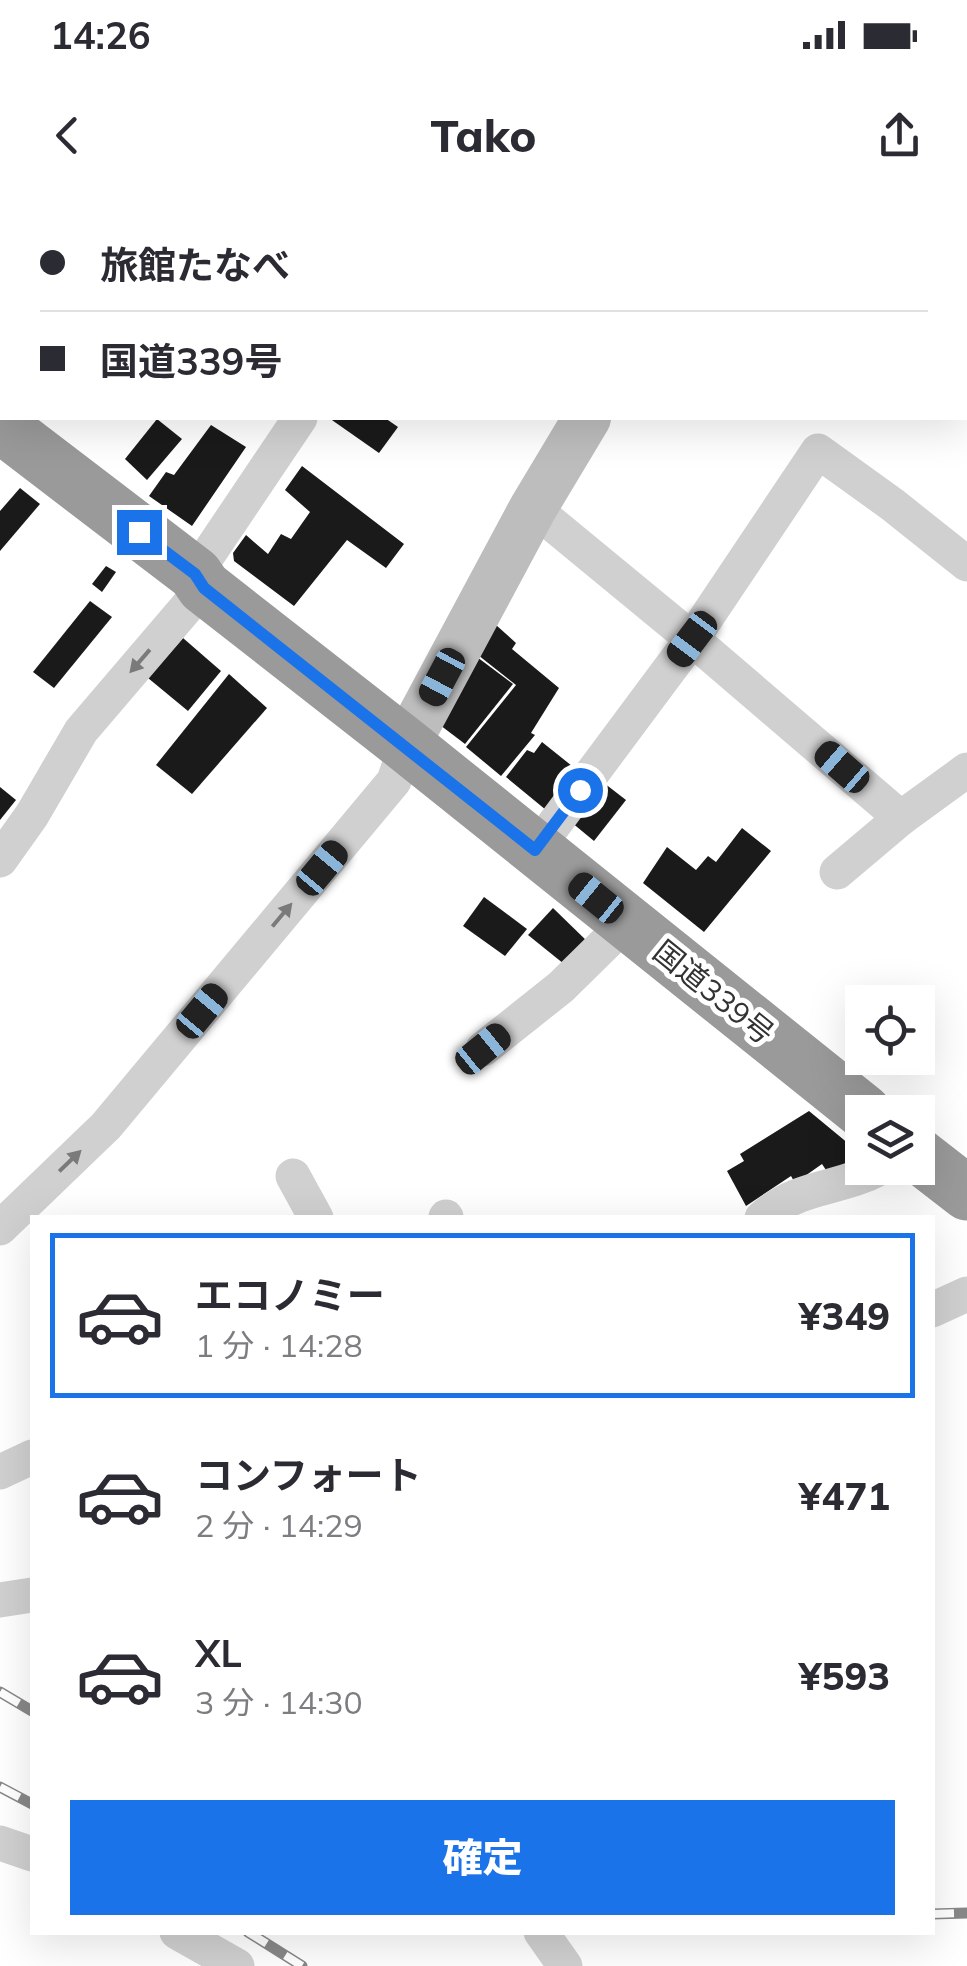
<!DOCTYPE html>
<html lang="ja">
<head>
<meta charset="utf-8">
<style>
	body { margin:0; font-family:Mulish,"Noto Sans JP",sans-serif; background:#f2f2f3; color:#2b2b33; height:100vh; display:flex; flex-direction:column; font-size:38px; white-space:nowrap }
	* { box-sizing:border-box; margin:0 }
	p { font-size:32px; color:#7c7c81 }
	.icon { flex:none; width:55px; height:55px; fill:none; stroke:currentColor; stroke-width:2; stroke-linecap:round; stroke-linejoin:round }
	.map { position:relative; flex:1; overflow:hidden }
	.panel { position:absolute; left:30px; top:1015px; width:905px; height:720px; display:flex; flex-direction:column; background:#fff; border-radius:0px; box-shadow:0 10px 40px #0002 }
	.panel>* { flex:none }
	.guide { position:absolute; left:0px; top:0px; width:968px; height:220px; box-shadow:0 10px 40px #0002; display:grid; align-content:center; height:220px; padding:0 40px; background:#fff }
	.tools { position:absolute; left:845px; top:785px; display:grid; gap:20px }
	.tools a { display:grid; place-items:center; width:90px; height:90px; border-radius:0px; background:#fff; box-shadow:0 10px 40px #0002; font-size:50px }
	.end { position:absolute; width:45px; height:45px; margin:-22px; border:12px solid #1a73e8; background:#fff; box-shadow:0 0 0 5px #fff }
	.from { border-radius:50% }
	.car { position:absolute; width:30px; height:60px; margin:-30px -15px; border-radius:12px; box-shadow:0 0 8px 2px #0007; background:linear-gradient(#222 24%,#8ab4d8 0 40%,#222 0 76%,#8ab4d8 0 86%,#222 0) }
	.guide b { display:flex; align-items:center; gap:35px; height:95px; font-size:38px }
	.guide b+b { border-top:2px solid #e1e1e2 }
	.guide i { width:25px; height:25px; background:#2b2b33 }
	ul { padding:18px 0 0; list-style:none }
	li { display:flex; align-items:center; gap:30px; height:165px; margin:0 20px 15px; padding:0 20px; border:5px solid transparent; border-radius:0px }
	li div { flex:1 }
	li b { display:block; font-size:38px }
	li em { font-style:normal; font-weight:800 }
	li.active { border-color:#1a73e8 }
	li>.icon { width:90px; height:90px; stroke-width:1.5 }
	.primary-button { display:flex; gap:20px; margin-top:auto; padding:20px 40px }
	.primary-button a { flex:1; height:115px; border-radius:0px; background:#1a73e8; color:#fff; font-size:40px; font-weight:800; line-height:115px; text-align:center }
	.status { display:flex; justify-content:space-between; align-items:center; height:70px; padding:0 50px; background:#fff; direction:ltr }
	.status svg { height:28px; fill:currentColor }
	header { display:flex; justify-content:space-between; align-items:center; height:130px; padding:0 40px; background:#fff; font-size:45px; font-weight:800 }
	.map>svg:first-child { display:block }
</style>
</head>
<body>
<div class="status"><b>14:26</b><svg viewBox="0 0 49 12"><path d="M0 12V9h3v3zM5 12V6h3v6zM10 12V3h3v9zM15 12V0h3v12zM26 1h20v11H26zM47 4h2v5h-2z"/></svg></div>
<header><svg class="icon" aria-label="back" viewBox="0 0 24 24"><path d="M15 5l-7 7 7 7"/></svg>Tako<svg class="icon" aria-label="share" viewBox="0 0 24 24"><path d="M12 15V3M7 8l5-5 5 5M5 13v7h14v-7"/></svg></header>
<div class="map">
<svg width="967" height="1766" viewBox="0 0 967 1766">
	<rect width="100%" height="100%" fill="#fff"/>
	<g fill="#1a1a1a">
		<polygon points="329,218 385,218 398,227 379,253"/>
		<polygon points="157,219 182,239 147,280 125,259"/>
		<polygon points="211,225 246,247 192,326 149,296 166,272 174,275"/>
		<polygon points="302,266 404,344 386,368 347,340 294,406 234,361 233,353 246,335 268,354 281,334 291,339 310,312 285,290"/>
		<polygon points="20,288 40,304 0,351 0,311"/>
		<polygon points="106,366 116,372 102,392 92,384"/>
		<polygon points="90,401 112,417 54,488 33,472"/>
		<polygon points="496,425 516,443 512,449 559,488 531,533 535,535 501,576 466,547 516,485 478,455"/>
		<polygon points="183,438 221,471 188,511 148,478"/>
		<polygon points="477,457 513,484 465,544 440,525"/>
		<polygon points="229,474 267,508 192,594 156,565"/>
		<polygon points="542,542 577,570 546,610 506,577 527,550 534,553"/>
		<polygon points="604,583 626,600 594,641 571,622"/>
		<polygon points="0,587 16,600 0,620"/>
		<polygon points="742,628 771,651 704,732 643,683 667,647 696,670 708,656 716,662"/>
		<polygon points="484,697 527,729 505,756 463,726"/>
		<polygon points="553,708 591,745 569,768 528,735"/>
		<polygon points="809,911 855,949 859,963 830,976 822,964 795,983 791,976 746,1006 727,971 744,961 740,954"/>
	</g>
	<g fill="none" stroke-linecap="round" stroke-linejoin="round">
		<g stroke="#d0d0d0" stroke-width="35">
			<polyline points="249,0 252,2"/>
			<polyline points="62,2 64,0"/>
			<polyline points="452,2 454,0"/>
			<polyline points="0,82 2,79"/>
			<polyline points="533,308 692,439 818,251 893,305 967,364"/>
			<polyline points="195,374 300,218"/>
			<polyline points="535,650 692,439 901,618 967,570"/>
			<polyline points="0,660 32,615 81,531 204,387"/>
			<polyline points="837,672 901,618"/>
			<polyline points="483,849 561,787 626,723"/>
			<polyline points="293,976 316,1018"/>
			<polyline points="446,1017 446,1018"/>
			<path d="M762,1018C800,984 837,991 880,968"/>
			<polyline points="0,1028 106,926 394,581 406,545"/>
			<polyline points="932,1110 967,1094"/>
			<polyline points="0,1272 32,1257"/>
			<polyline points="0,1400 32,1395"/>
			<polyline points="0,1643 32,1654"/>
			<polyline points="177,1732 237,1766"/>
			<polyline points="541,1732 565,1766"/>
		</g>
		<g stroke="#bdbdbd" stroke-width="48">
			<polyline points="687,2 688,0"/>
			<polyline points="406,545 533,308 587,218"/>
		</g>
		<g stroke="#9a9a9a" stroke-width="55">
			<polyline points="0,225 195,374 204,387 406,545 864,912"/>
			<polyline points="918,955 967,993"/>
		</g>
		<defs>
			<g id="rail">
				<polyline points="0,1492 32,1511"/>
				<polyline points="0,1587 32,1604"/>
				<polyline points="932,1714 967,1713"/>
				<polyline points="248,1732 302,1766"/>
			</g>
		</defs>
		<use href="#rail" stroke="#888" stroke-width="11"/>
		<use href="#rail" stroke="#fff" stroke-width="8" stroke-dasharray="22" stroke-linecap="butt"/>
	</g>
	<defs><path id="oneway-solid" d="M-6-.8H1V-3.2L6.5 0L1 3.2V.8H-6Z" transform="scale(2.5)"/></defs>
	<g fill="#7a7a7a">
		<use href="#oneway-solid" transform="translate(140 461) rotate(131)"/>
		<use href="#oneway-solid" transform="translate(282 715) rotate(-50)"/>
		<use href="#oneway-solid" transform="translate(70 961) rotate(-44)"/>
	</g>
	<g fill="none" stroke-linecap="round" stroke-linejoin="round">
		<polyline stroke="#1a73e8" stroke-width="12" points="139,332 195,374 204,388 535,650 580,590"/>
	</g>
	<g text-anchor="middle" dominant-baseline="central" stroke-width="10" stroke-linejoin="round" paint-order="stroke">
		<g font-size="30" fill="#333" stroke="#fff">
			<text transform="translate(714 792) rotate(39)">国道339号</text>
		</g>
	</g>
</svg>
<div class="tools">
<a><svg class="icon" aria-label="locate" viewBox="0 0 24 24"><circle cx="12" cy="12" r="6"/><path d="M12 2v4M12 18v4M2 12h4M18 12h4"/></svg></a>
<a><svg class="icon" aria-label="layers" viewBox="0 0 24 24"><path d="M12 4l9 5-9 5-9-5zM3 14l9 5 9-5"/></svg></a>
</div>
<i class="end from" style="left:580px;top:590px"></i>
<i class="end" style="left:139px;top:332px"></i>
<i class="car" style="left:692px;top:439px;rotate:217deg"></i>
<i class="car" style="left:442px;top:477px;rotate:208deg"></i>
<i class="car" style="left:842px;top:567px;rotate:311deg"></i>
<i class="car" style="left:322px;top:668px;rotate:40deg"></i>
<i class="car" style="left:596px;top:698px;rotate:309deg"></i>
<i class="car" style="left:202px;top:811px;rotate:40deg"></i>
<i class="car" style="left:483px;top:849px;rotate:51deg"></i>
<div class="guide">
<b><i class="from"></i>旅館たなべ</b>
<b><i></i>国道339号</b>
</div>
<section class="panel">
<ul>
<li class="active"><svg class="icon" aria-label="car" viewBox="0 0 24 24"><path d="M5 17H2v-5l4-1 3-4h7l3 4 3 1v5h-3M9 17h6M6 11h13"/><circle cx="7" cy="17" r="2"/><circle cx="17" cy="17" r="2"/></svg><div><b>エコノミー</b><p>1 分 · 14:28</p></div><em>¥349</em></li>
<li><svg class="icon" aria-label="car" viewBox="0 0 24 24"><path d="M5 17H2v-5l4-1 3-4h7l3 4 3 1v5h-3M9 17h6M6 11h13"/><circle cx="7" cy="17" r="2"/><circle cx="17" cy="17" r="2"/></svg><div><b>コンフォート</b><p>2 分 · 14:29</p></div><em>¥471</em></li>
<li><svg class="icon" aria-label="car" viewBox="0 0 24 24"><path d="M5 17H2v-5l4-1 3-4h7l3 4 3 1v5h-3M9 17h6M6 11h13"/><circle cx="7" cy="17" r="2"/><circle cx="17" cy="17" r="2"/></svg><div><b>XL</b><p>3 分 · 14:30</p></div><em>¥593</em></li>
</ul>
<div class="primary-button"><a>確定</a></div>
</section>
</div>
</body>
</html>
